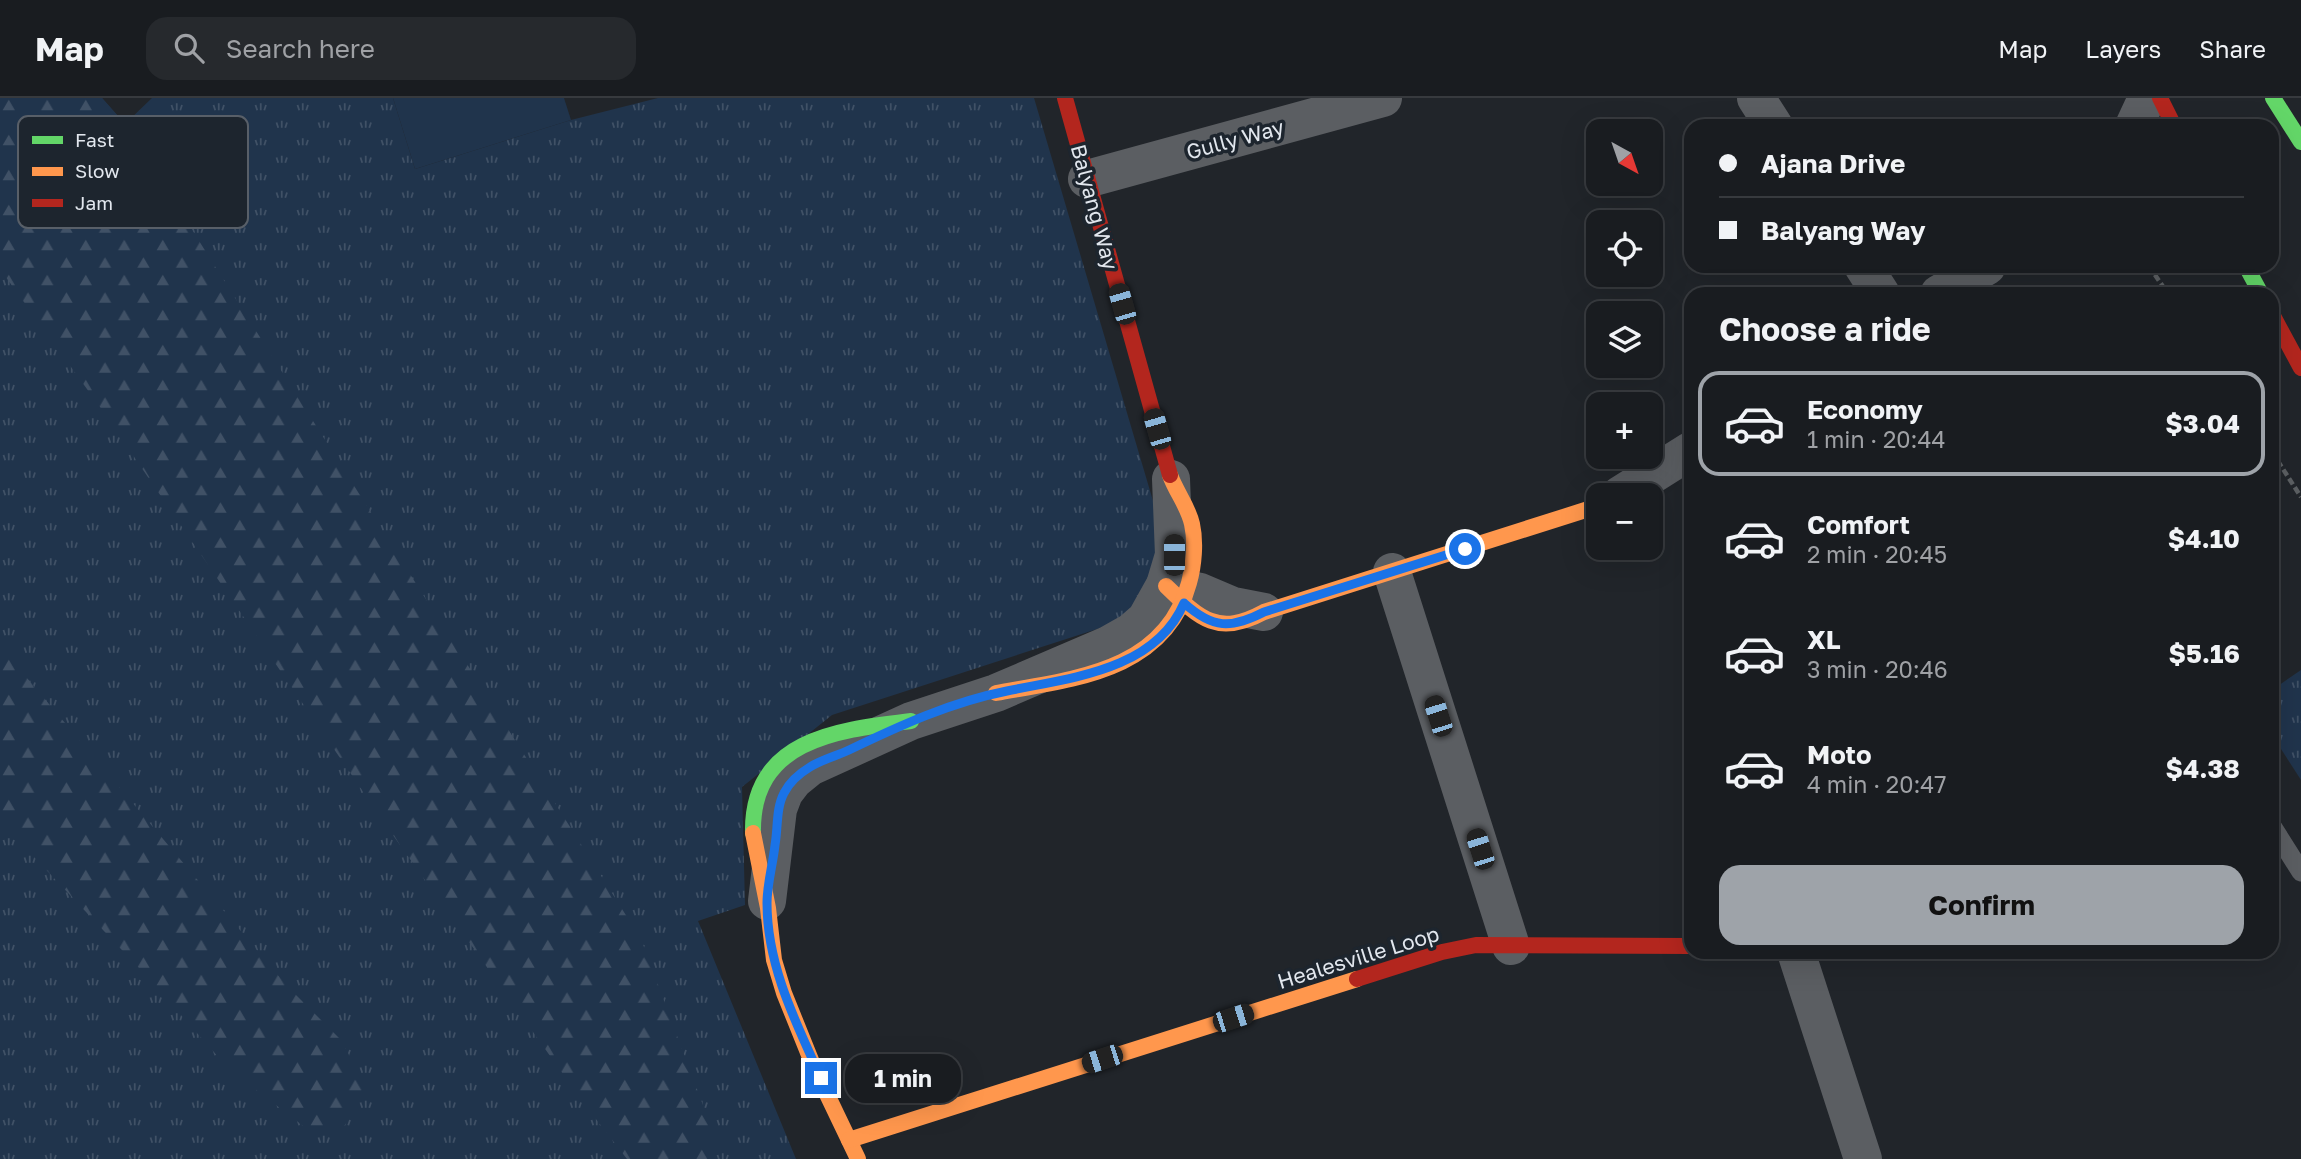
<!DOCTYPE html>
<html lang="en">
<head>
<meta charset="utf-8">
<style>
	body { margin:0; font-family:"Golos Text",sans-serif; background:#26292d; color:#f1f3f6; height:100vh; display:flex; flex-direction:column; font-size:26px; white-space:nowrap }
	* { box-sizing:border-box; margin:0 }
	p { font-size:23px; color:#9fa1a5 }
	.icon { flex:none; width:38px; height:38px; fill:none; stroke:currentColor; stroke-width:2; stroke-linecap:round; stroke-linejoin:round }
	.map { position:relative; flex:1; overflow:hidden }
	.side { position:absolute; left:1684px; top:189px; width:595px; height:672px; display:flex; flex-direction:column; background:#191c20; border-radius:21px; box-shadow:0 7px 28px #0002,0 0 0 2px #373a3e }
	.side>* { flex:none }
	.top-card { position:absolute; left:1684px; top:21px; width:595px; height:154px; border-radius:21px; box-shadow:0 7px 28px #0002,0 0 0 2px #373a3e; display:grid; align-content:center; height:154px; padding:0 35px; background:#191c20 }
	.needle { width:46px; rotate:140deg }
	.fabs { position:absolute; left:1586px; top:21px; display:grid; gap:14px }
	.fabs a { display:grid; place-items:center; width:77px; height:77px; border-radius:14px; background:#191c20; box-shadow:0 7px 28px #0002,0 0 0 2px #373a3e; font-size:35px }
	.end { position:absolute; width:32px; height:32px; margin:-16px; border:9px solid #1a73e8; background:#fff; box-shadow:0 0 0 4px #fff }
	.from { border-radius:50% }
	.bubble { position:absolute; height:49px; border-radius:21px; background:#191c20; box-shadow:0 7px 28px #0002,0 0 0 2px #373a3e; font-size:23px; font-weight:700; line-height:49px; text-align:center }
	.car { position:absolute; width:21px; height:42px; margin:-21px -10px; border-radius:9px; box-shadow:0 0 5px 2px #0007; background:linear-gradient(#222 24%,#8ab4d8 0 40%,#222 0 76%,#8ab4d8 0 86%,#222 0) }
	.top-card b { display:flex; align-items:center; gap:24px; height:66px; font-size:26px }
	.top-card b+b { border-top:2px solid #373a3e }
	.top-card i { width:18px; height:18px; background:#f1f3f6 }
	ul { padding:0; list-style:none }
	li { display:flex; align-items:center; gap:21px; height:105px; margin:0 14px 10px; padding:0 21px; border:4px solid transparent; border-radius:21px }
	li div { flex:1 }
	li b { display:block; font-size:26px }
	li em { font-style:normal; font-weight:700 }
	li.selected { border-color:#9ea3a9 }
	li>.icon { width:63px; height:63px; stroke-width:1.5 }
	h2 { padding:0 35px; font-size:32px; line-height:84px }
	.button { display:flex; gap:14px; margin-top:auto; padding:14px 35px }
	.button a { flex:1; height:80px; border-radius:21px; background:#9ea3a9; color:#111; font-size:28px; font-weight:700; line-height:80px; text-align:center }
	header { display:flex; align-items:center; gap:42px; box-sizing:border-box; height:98px; padding:0 35px; background:#191c20; border-bottom:2px solid #373a3e }
	header strong { font-size:33px }
	nav { display:flex; gap:38px; margin-inline-start:auto; font-size:24px }
	.search { width:490px; height:63px; background:#26292d; display:flex; align-items:center; gap:18px; box-sizing:border-box; padding:0 24px; border-radius:21px; color:#9fa1a5; font-size:26px }
	.map>svg:first-child { display:block }
</style>
</head>
<body>
<header>
<strong>Map</strong>
<div class="search"><svg class="icon" aria-label="search" viewBox="0 0 24 24"><circle cx="10" cy="10" r="6"/><path d="M15 15l6 6"/></svg>Search here</div>
<nav><a>Map</a><a>Layers</a><a>Share</a></nav>
</header>
<div class="map">
<svg width="2301" height="1061" viewBox="0 0 2301 1061">
	<defs>
		<pattern id="grass-tufts" width="24" height="20" patternUnits="userSpaceOnUse" patternTransform="scale(1.75)"><rect width="24" height="20" fill="#20344c"/><path d="M3 7l-1-3M5 7V3M7 7l1-3M15 17l-1-3M17 17v-4M19 17l1-3" fill="none" stroke="#405166"/></pattern>
		<pattern id="forest-firs" width="22" height="20" patternUnits="userSpaceOnUse" patternTransform="scale(1.75)"><rect width="22" height="20" fill="#20344c"/><path d="M5 1l3.5 6h-7zM16 11l3.5 6h-7z" fill="#405166"/></pattern>
	</defs>
	<rect width="100%" height="100%" fill="#21252a"/>
	<g fill="url(#grass-tufts)">
		<polygon points="0,0 102,0 125,26 152,0 393,0 415,71 571,22 658,0 1034,0 1161,430 1153,479 1122,523 832,617 742,689 745,807 698,823 796,1061 0,1061"/>
		<polygon points="2301,572 2301,682 2272,637 2272,592"/>
	</g>
	<g fill="url(#forest-firs)">
		<polygon points="0,0 102,0 125,26 641,841 710,1026 713,1061 627,1061 585,1007 390,733 100,309 0,171"/>
		<polygon points="0,548 288,889 342,943 366,991 345,1027 315,1037 230,972 138,869 0,723"/>
	</g>
	<polygon fill="#20344c" points="393,0 564,0 571,22 415,71"/>
	<g fill="none" stroke-linecap="round" stroke-linejoin="round">
		<g stroke="#5c6063" stroke-width="4.5" stroke-dasharray="7 3.5" stroke-linecap="butt">
			<polyline points="2149,168 2168,196"/>
			<polyline points="2272,354 2301,399"/>
		</g>
		<polyline stroke="#5b5e62" stroke-width="19" points="2272,728 2301,774"/>
		<g stroke="#5b5e62" stroke-width="38">
			<polyline points="1756,0 1774,28"/>
			<polyline points="2134,28 2147,0"/>
			<polyline points="1087,81 1383,0"/>
			<polyline points="1863,168 1881,196"/>
			<polyline points="1939,196 1987,168"/>
			<polyline points="1620,397 1690,353"/>
			<polyline points="1392,474 1511,848"/>
			<polyline points="1165,487 1200,494 1233,508 1264,514"/>
			<polyline points="767,803 778,711 784,695 794,682 810,669 911,623 996,595 1108,547 1131,534 1146,521 1165,487 1174,457 1171,381"/>
			<polyline points="1796,854 1863,1061"/>
		</g>
		<g stroke="#63d668" stroke-width="16">
			<polyline points="2273,0 2301,44"/>
			<polyline points="2246,168 2261,196"/>
			<path d="M753,735C751,641 838,632 911,623"/>
		</g>
		<g stroke="#ff974d" stroke-width="16">
			<path d="M1166,488C1200,521 1218,539 1264,514L1598,408"/>
			<path d="M996,595C1072,581 1165,574 1189,485C1194,467 1196,444 1192,426C1188,408 1176,394 1170,377"/>
			<polyline points="753,735 768,810 774,862 784,895 813,967 858,1061"/>
			<polyline points="849,1042 1357,881"/>
		</g>
		<g stroke="#b3261e" stroke-width="16">
			<polyline points="1065,0 1170,377"/>
			<polyline points="2160,0 2174,28"/>
			<polyline points="2272,216 2301,270"/>
			<polyline points="1357,881 1442,854 1476,847 1690,848"/>
		</g>
	</g>
	<g fill="none" stroke-linecap="round" stroke-linejoin="round">
		<path stroke="#1a73e8" stroke-width="9" d="M821,980C796,925 767,868 767,805C767,786 773,766 775,747C778,730 776,710 784,695C789,685 800,675 810,669C821,662 836,658 849,652C899,628 951,604 1007,593C1069,580 1155,573 1184,505C1213,531 1231,531 1264,514L1465,451"/>
	</g>
	<g text-anchor="middle" dominant-baseline="central" stroke-width="7" stroke-linejoin="round" paint-order="stroke">
		<g font-size="21" fill="#e2e7ee" stroke="#1d252e">
			<text transform="translate(1235 41) rotate(-15)">Gully Way</text>
			<text transform="translate(1095 109) rotate(75)">Balyang Way</text>
			<text transform="translate(1358 859) rotate(-17)">Healesville Loop</text>
		</g>
	</g>
	<rect x="18" y="18" width="230" height="112" rx="10" fill="#1d252e" stroke="#585f68" stroke-width="2"/>
	<rect x="32" y="38" width="31" height="8" fill="#63d668"/>
	<rect x="32" y="69" width="31" height="9" fill="#ff974d"/>
	<rect x="32" y="101" width="31" height="8" fill="#b3261e"/>
	<g font-size="19" fill="#e2e7ee">
		<text x="75" y="49">Fast</text>
		<text x="75" y="80">Slow</text>
		<text x="75" y="112">Jam</text>
	</g>
</svg>
<div class="fabs">
<a><svg class="needle" viewBox="-14 -14 28 28"><path d="M0-13l5 13h-10z" fill="#e53935"/><path d="M0 13l5-13h-10z" fill="#9fa1a5"/></svg></a>
<a><svg class="icon" aria-label="locate" viewBox="0 0 24 24"><circle cx="12" cy="12" r="6"/><path d="M12 2v4M12 18v4M2 12h4M18 12h4"/></svg></a>
<a><svg class="icon" aria-label="layers" viewBox="0 0 24 24"><path d="M12 4l9 5-9 5-9-5zM3 14l9 5 9-5"/></svg></a>
<a>+</a>
<a>−</a>
</div>
<i class="end from" style="left:1465px;top:451px"></i>
<i class="end" style="left:821px;top:980px"></i>
<div class="bubble" style="left:845px;top:956px;width:116px">1 min</div>
<i class="car" style="left:1122px;top:206px;rotate:344deg"></i>
<i class="car" style="left:1157px;top:331px;rotate:344deg"></i>
<i class="car" style="left:1174px;top:457px;rotate:0deg"></i>
<i class="car" style="left:1438px;top:618px;rotate:342deg"></i>
<i class="car" style="left:1480px;top:751px;rotate:342deg"></i>
<i class="car" style="left:1233px;top:920px;rotate:72deg"></i>
<i class="car" style="left:1102px;top:961px;rotate:252deg"></i>
<div class="top-card">
<b><i class="from"></i>Ajana Drive</b>
<b><i></i>Balyang Way</b>
</div>
<section class="side">
<h2>Choose a ride</h2>
<ul>
<li class="selected"><svg class="icon" aria-label="car" viewBox="0 0 24 24"><path d="M5 17H2v-5l4-1 3-4h7l3 4 3 1v5h-3M9 17h6M6 11h13"/><circle cx="7" cy="17" r="2"/><circle cx="17" cy="17" r="2"/></svg><div><b>Economy</b><p>1 min · 20:44</p></div><em>$3.04</em></li>
<li><svg class="icon" aria-label="car" viewBox="0 0 24 24"><path d="M5 17H2v-5l4-1 3-4h7l3 4 3 1v5h-3M9 17h6M6 11h13"/><circle cx="7" cy="17" r="2"/><circle cx="17" cy="17" r="2"/></svg><div><b>Comfort</b><p>2 min · 20:45</p></div><em>$4.10</em></li>
<li><svg class="icon" aria-label="car" viewBox="0 0 24 24"><path d="M5 17H2v-5l4-1 3-4h7l3 4 3 1v5h-3M9 17h6M6 11h13"/><circle cx="7" cy="17" r="2"/><circle cx="17" cy="17" r="2"/></svg><div><b>XL</b><p>3 min · 20:46</p></div><em>$5.16</em></li>
<li><svg class="icon" aria-label="car" viewBox="0 0 24 24"><path d="M5 17H2v-5l4-1 3-4h7l3 4 3 1v5h-3M9 17h6M6 11h13"/><circle cx="7" cy="17" r="2"/><circle cx="17" cy="17" r="2"/></svg><div><b>Moto</b><p>4 min · 20:47</p></div><em>$4.38</em></li>
</ul>
<div class="button"><a>Confirm</a></div>
</section>
</div>
</body>
</html>
